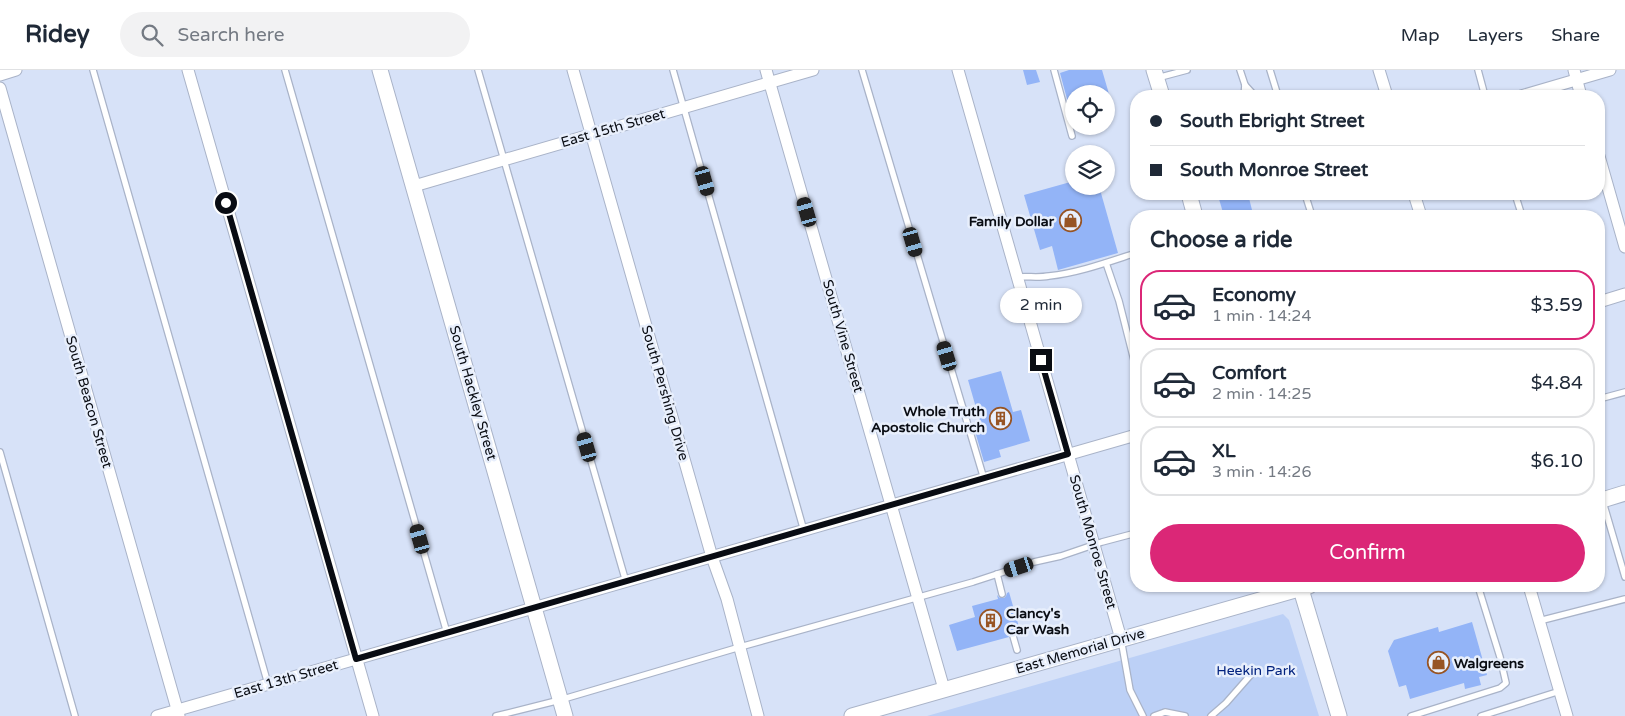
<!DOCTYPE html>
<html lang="en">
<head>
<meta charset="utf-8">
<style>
	body { margin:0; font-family:"Varela Round",sans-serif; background:#f2f2f3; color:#1f2937; height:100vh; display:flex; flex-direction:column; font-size:19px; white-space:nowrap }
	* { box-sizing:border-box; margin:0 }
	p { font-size:16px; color:#747a83 }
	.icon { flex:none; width:28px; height:28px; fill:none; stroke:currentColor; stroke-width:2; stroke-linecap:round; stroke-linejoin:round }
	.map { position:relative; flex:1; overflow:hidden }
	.side { position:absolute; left:1130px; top:140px; width:475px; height:382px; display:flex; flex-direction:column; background:#fff; border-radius:20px; box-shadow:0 1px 4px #0004 }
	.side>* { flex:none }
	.hud { position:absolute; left:1130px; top:20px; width:475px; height:110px; border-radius:20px; box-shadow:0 1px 4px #0004; display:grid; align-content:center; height:110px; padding:0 20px; background:#fff }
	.buttons { position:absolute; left:1065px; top:15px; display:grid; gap:10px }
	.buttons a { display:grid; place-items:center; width:50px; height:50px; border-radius:50%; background:#fff; box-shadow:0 1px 4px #0004; font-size:25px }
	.end { position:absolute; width:22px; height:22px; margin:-11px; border:6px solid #090c13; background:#fff; box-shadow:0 0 0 2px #fff }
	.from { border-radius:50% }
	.bubble { position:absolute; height:35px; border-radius:18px; background:#fff; box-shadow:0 1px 4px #0004; font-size:16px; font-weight:600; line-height:35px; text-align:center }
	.car { position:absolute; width:15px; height:30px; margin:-15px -8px; border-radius:6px; box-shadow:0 0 4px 1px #0007; background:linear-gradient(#222 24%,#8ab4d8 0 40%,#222 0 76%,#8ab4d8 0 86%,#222 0) }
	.hud b { display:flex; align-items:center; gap:18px; height:48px; font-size:19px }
	.hud b+b { border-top:1px solid #e0e1e3 }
	.hud i { width:12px; height:12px; background:#1f2937 }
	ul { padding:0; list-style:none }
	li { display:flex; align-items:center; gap:15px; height:70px; margin:0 10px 8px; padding:0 10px; border:2px solid #e0e1e3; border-radius:20px }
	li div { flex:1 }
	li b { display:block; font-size:19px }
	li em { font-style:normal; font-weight:600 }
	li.current { border-color:#db2777 }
	li>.icon { width:45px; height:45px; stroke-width:1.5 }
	h2 { padding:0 20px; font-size:22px; line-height:60px }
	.primary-button { display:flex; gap:10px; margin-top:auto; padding:10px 20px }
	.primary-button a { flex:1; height:58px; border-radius:30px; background:#db2777; color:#fff; font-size:20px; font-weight:600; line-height:58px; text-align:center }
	header { display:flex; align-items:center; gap:30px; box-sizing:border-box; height:70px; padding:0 25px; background:#fff; border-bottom:1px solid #e0e1e3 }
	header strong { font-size:24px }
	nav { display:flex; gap:28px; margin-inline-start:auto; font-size:18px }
	.search { width:350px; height:45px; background:#f2f2f3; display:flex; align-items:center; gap:12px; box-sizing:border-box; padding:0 18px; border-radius:28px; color:#747a83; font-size:19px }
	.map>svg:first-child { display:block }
</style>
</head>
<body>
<header>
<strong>Ridey</strong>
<div class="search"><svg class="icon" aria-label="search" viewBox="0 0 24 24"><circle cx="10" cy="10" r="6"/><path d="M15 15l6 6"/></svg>Search here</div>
<nav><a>Map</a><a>Layers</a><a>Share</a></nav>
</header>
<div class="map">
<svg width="1625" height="646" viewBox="0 0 1625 646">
	<rect width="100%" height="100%" fill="#d7e2f8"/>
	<polygon fill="#bcd0f6" points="1283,544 1289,550 1319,646 927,646"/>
	<g fill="#93b4f7">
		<polygon points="1023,0 1036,0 1040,12 1027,15"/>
		<polygon points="1069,0 1102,0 1109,24 1074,24 1074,55 1060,3"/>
		<polygon points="1074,111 1074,116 1099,116 1118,183 1058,200 1052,176 1040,180 1024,125"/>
		<polygon points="1236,124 1248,124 1253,144 1245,146 1224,146 1219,129"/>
		<polygon points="1001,301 1013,342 1021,340 1030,371 999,380 1001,387 984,392 974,358 981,355 968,310"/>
		<polygon points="1009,522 1021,564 1018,565 1016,562 1012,561 1009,563 1009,567 957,581 949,555 975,547 972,536 998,529 997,525 1000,528 1004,528 1006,526 1007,523"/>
		<polygon points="1472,552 1487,605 1479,607 1481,615 1465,619 1464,613 1410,629 1406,615 1399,617 1388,581 1394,570 1438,557 1439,562"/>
	</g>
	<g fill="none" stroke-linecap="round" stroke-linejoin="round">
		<defs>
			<g id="lane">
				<polyline points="93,0 268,614"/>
				<polyline points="285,0 447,563"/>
				<polyline points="478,0 626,512"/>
				<polyline points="673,0 804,461"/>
				<polyline points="862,0 984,409"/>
				<polyline points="1054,0 1072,66"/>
				<polyline points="1240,0 1245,15 1244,26"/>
				<polyline points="1270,0 1278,26"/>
				<polyline points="1478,0 1485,26"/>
				<polyline points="1157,8 1187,0"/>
				<polyline points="1245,15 1255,26"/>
				<polyline points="1305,124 1312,146"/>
				<polyline points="1515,124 1522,146"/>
				<polyline points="1106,193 1119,231 1136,298"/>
				<path d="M1017,207C1028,206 1038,208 1049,206C1078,203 1108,192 1136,183"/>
				<polyline points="1599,329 1625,322"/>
				<polyline points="0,382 75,646"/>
				<polyline points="1603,432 1625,507"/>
				<polyline points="997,504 1002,524"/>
				<polyline points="1539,551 1625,529"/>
				<polyline points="1013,566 1017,580"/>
				<polyline points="1121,569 1130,620 1143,646"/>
				<polyline points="496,646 560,630 740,577 973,512 1034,492 1061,486 1102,472 1136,463"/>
				<polyline points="1154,646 1165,642 1185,646"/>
				<polyline points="1211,646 1226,633 1255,600"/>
				<polyline points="1411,646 1500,618 1506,613 1500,587 1478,516"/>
				<polyline points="1481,646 1560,621"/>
			</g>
			<g id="street">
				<polyline points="188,0 373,646"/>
				<polyline points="573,0 712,487 727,529 758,646"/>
				<polyline points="766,0 944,619"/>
				<polyline points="958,0 1121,569"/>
				<polyline points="1379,0 1387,26"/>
				<polyline points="1574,0 1581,26"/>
				<polyline points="0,5 16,0"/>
				<polyline points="0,18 179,646"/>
				<polyline points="1521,26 1610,0"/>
				<polyline points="1599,86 1625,177"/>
				<polyline points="414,116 813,0"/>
				<polyline points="1414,124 1421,146"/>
				<polyline points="1599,232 1625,224"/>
				<polyline points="1529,516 1567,646"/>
				<polyline points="157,646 1136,365"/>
			</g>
			<g id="secondary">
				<polyline points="380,0 565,646"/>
				<polyline points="1154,0 1162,26"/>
				<polyline points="1189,124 1195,146"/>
				<polyline points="1599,431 1625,423"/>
				<polyline points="1300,516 1339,646"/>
				<polyline points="852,646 1309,516"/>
			</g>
		</defs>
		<use href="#lane" stroke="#a9b3c8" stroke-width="8"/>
		<use href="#street" stroke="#a9b3c8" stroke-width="13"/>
		<use href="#secondary" stroke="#a9b3c8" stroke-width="17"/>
		<use href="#lane" stroke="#fff" stroke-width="5.5"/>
		<use href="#street" stroke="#fff" stroke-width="11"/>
		<use href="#secondary" stroke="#fff" stroke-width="15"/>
	</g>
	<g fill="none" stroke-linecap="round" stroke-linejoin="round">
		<polyline stroke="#090c13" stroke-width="6" points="226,133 356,589 1068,384 1041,290"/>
	</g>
	<defs>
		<symbol id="shop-ring" viewBox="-11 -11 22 22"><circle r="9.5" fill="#e8effc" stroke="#975424" stroke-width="1.5"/><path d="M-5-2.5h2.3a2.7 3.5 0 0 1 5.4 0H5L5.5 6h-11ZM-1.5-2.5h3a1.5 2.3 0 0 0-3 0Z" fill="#975424"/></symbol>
		<symbol id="building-ring" viewBox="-11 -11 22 22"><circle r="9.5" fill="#e8effc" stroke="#975424" stroke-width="1.5"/><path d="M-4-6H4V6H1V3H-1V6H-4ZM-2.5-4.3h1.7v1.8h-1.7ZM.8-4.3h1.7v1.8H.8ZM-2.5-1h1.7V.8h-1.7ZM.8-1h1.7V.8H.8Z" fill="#975424"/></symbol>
	</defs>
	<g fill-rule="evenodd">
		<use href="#shop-ring" x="1058" y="138" width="25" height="25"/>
		<use href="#building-ring" x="988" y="336" width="25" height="25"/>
		<use href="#building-ring" x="978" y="538" width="25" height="25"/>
		<use href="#shop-ring" x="1426" y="580" width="25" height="25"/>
	</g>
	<g text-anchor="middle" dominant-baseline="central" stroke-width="5" stroke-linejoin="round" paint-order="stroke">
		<g font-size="14" fill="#090c13" stroke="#e8effc">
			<text transform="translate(613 58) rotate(-16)">East 15th Street</text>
			<text transform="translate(843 266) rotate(74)">South Vine Street</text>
			<text transform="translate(473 323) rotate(74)">South Hackley Street</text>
			<text transform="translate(665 323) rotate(74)">South Pershing Drive</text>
			<text transform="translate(89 332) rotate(74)">South Beacon Street</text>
			<text transform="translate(1093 472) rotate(74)">South Monroe Street</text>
			<text transform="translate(1080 581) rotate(-16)">East Memorial Drive</text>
			<text transform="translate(286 609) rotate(-16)">East 13th Street</text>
		</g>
		<g font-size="14" font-weight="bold" fill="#090c13" stroke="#e8effc" text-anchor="end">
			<text x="1054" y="151">Family Dollar</text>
			<text x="985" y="341">Whole Truth<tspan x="985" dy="16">Apostolic Church</tspan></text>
			<text x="1006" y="543" text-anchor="start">Clancy's<tspan x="1006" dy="16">Car Wash</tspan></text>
			<text x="1454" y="593" text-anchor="start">Walgreens</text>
		</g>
		<g font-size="14" fill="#01217e" stroke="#e8effc">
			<text x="1256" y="600">Heekin Park</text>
		</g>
	</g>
</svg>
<div class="buttons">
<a><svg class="icon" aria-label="locate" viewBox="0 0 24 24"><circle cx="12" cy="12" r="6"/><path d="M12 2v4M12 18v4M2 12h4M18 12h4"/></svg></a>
<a><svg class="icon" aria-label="layers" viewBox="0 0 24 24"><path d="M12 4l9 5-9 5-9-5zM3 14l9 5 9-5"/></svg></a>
</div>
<i class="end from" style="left:226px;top:133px"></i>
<i class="end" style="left:1041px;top:290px"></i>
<div class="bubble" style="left:1000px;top:218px;width:82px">2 min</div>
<i class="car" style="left:705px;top:111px;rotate:164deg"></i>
<i class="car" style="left:807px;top:142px;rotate:344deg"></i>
<i class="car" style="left:913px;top:172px;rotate:164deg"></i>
<i class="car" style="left:947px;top:286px;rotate:343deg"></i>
<i class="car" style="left:587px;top:377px;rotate:344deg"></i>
<i class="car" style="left:420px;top:469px;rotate:344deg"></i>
<i class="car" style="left:1019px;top:497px;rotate:252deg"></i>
<div class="hud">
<b><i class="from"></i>South Ebright Street</b>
<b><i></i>South Monroe Street</b>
</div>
<section class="side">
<h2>Choose a ride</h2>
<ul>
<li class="current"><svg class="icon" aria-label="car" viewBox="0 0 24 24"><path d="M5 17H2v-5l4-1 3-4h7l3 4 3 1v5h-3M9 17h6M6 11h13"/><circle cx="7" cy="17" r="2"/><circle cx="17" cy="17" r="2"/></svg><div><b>Economy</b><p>1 min · 14:24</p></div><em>$3.59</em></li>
<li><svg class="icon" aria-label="car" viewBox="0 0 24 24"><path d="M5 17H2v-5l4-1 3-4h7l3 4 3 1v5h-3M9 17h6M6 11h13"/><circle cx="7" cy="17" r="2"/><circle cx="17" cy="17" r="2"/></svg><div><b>Comfort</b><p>2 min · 14:25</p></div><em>$4.84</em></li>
<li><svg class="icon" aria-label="car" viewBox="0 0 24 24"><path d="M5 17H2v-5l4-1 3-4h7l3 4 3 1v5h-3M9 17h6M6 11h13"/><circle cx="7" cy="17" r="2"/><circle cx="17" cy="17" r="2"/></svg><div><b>XL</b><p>3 min · 14:26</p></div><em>$6.10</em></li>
</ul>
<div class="primary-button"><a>Confirm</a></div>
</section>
</div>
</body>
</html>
